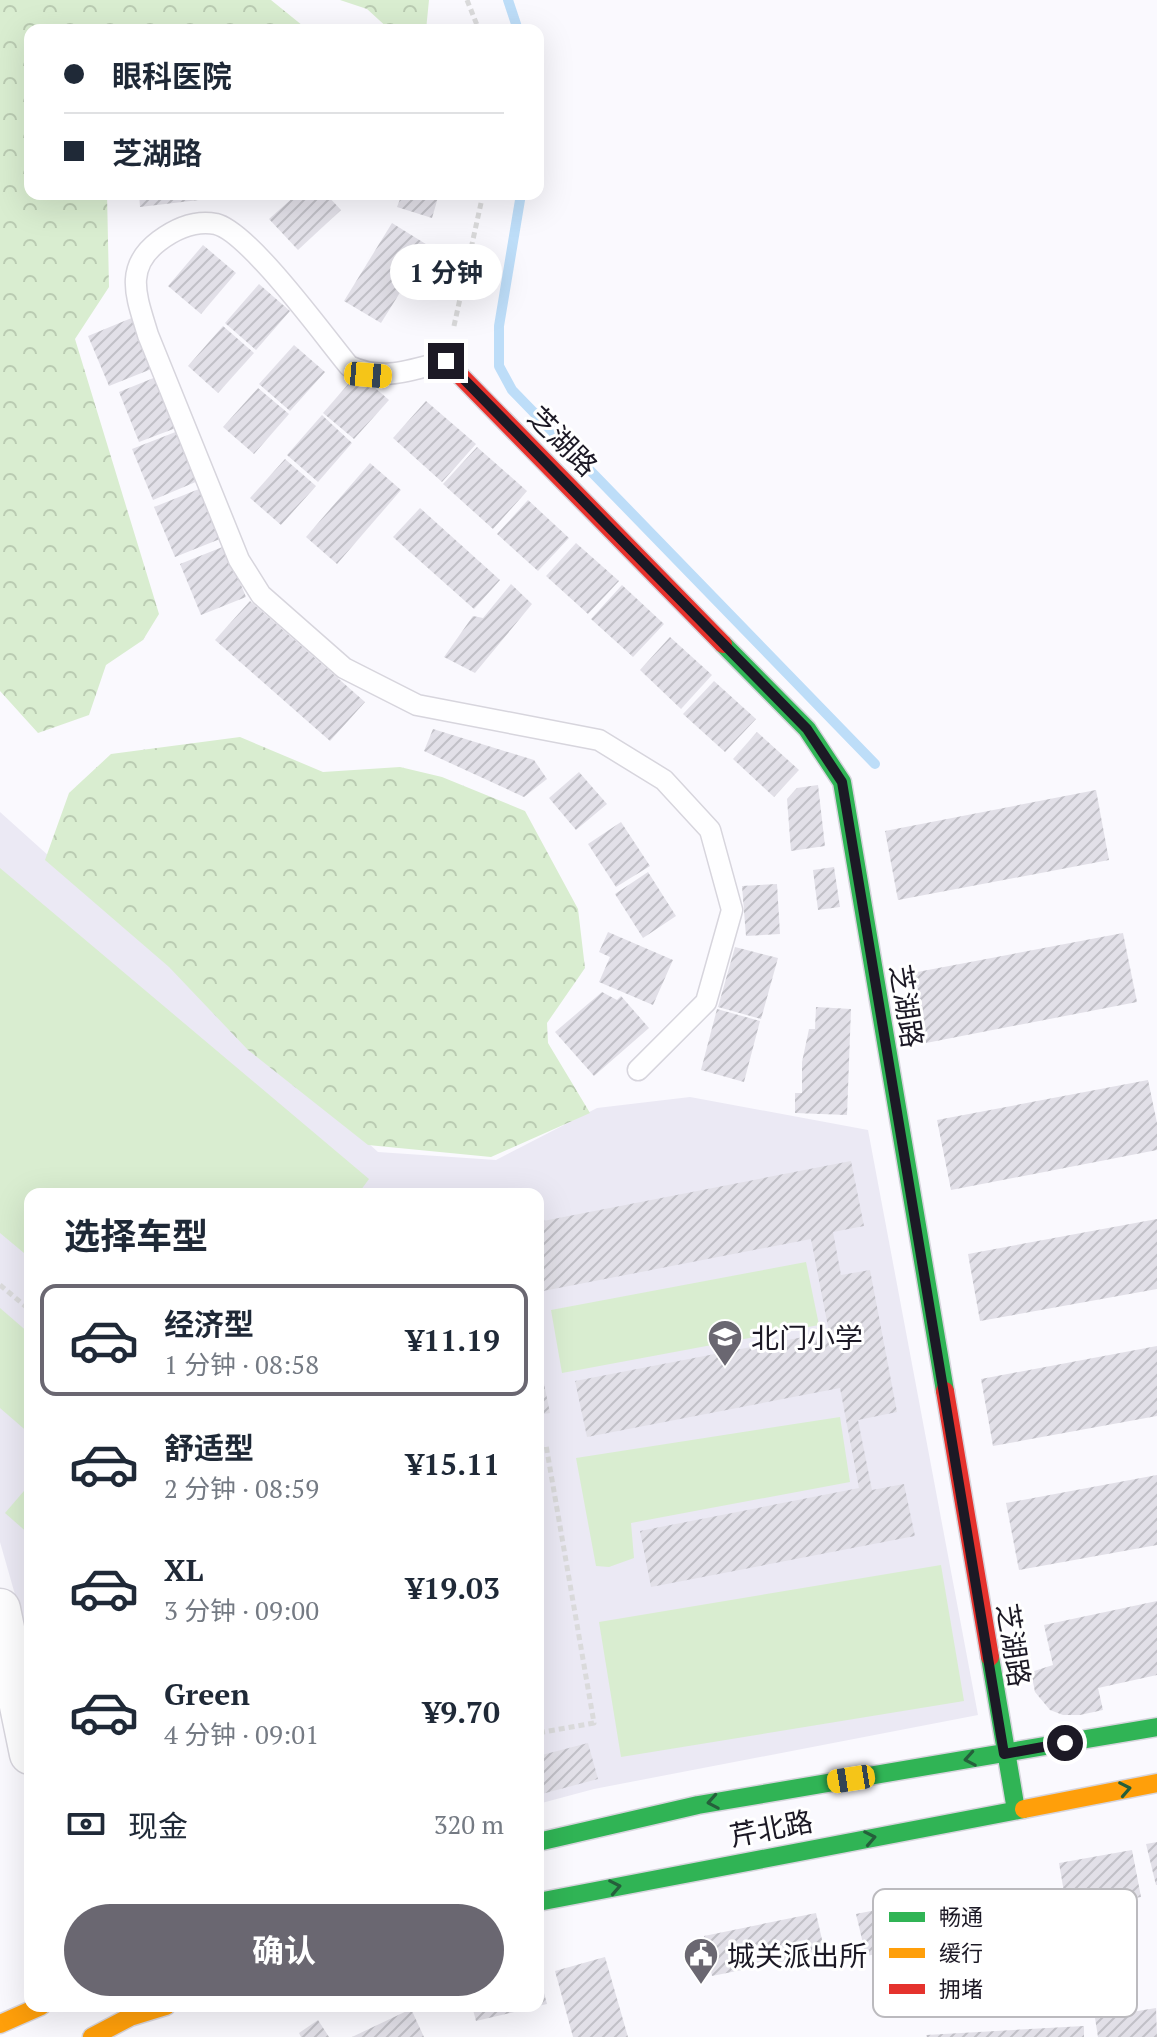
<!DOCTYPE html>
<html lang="zh">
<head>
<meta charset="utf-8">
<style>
	body { margin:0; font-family:"PT Serif","Noto Sans SC",serif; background:#f2f2f3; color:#1f2937; height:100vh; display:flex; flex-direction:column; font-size:30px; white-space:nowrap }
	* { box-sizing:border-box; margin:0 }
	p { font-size:26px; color:#747a83 }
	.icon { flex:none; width:44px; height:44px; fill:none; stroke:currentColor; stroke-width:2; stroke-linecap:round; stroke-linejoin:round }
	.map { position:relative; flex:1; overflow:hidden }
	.panel { position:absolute; left:24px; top:1188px; width:520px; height:824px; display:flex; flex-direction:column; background:#fff; border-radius:16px; box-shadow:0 8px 32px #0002 }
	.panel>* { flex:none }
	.hud { position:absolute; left:24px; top:24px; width:520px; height:176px; border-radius:16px; box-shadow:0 8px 32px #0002; display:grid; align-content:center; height:176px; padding:0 40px; background:#fff }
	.end { position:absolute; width:36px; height:36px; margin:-18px; border:10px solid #1c1925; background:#fff; box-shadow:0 0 0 4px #fff }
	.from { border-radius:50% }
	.bubble { position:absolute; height:56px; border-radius:28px; background:#fff; box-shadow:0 8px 32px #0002; font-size:26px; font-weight:700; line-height:56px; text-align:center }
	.car { position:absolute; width:24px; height:48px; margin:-24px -12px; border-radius:10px; box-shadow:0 0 6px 2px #0007; background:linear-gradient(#f5c518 24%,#345 0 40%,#f5c518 0 76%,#345 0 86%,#f5c518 0) }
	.hud b { display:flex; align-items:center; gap:28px; height:76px; font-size:30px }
	.hud b+b { border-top:2px solid #e0e1e3 }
	.hud i { width:20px; height:20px; background:#1f2937 }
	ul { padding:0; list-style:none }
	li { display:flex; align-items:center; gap:24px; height:112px; margin:0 16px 12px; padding:0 24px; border:4px solid transparent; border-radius:16px }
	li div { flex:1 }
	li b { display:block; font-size:30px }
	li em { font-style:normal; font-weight:700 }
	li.active { border-color:#6a6771 }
	li>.icon { width:72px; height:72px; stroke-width:1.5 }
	h2 { padding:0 40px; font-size:36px; line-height:96px }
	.pay { display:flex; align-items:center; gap:20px; height:88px; padding:0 40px; font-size:30px }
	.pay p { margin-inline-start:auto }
	.button { display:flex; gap:16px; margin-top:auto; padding:16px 40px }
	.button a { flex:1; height:92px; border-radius:48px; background:#6a6771; color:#fff; font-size:32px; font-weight:700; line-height:92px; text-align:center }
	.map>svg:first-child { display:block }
</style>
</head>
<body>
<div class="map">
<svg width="1157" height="2037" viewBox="0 0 1157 2037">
	<defs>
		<pattern id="forest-crowns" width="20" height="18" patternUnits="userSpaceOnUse" patternTransform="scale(2)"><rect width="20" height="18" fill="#d9edd0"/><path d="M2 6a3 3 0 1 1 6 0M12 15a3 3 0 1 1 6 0" fill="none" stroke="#bacbb2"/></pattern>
		<pattern id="building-hatch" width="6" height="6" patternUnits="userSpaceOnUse" patternTransform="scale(2)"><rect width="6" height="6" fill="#e2e0e8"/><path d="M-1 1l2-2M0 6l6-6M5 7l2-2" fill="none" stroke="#c1c0c7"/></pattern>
	</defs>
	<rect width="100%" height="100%" fill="#faf9fe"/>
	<polygon fill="#ebe9f4" points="0,812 378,1152 496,1160 597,1108 690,1097 868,1130 978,1715 594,1789 538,1804 538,1194 30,1194 30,1647 0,1542"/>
	<g fill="url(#forest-crowns)">
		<polygon points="0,0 271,0 308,30 30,30 30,194 107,194 109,287 75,339 159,614 143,640 106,665 89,715 38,733 0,691"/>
		<polygon points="340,0 429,0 426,30 390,30 367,9"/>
		<polygon points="240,737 323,772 400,767 442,777 525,811 578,909 585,968 547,1023 548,1043 590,1113 491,1157 368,1145 248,1050 169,967 45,860 69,793 111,754"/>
	</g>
	<g fill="#d9edd0">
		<polygon points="0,868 369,1179 358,1194 30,1194 30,1258 0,1233"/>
		<polygon points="806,1262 819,1325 562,1373 551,1310"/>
		<polygon points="0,1308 30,1334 30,1434 0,1408"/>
		<polygon points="840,1417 850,1482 631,1523 634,1558 609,1567 596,1566 576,1458"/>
		<polygon points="30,1484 30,1535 5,1513"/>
		<polygon points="941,1565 964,1701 621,1757 599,1622"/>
	</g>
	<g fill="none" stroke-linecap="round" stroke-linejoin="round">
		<g stroke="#bdddf8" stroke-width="10">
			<polyline points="508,0 518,30"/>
			<polyline points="521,194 499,326 499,366 512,390 875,764"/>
		</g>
	</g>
	<g fill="url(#building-hatch)">
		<polygon points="139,194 198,194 199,200 140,207"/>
		<polygon points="297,194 326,194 341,210 298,250 269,219"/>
		<polygon points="402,194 439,194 432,218 397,207"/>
		<polygon points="392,223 429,246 381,323 344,301"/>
		<polygon points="203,245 236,273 201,314 168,286"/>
		<polygon points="259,284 290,311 256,350 225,323"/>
		<polygon points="134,317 154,368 109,386 88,336"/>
		<polygon points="223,326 254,353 218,393 188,366"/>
		<polygon points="294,345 325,372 290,411 259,384"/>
		<polygon points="358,373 389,400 354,439 323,413"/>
		<polygon points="156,377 176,428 139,442 119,392"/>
		<polygon points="258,388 289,414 254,454 223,427"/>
		<polygon points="426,401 476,444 442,482 393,438"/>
		<polygon points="322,415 352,443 318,482 287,455"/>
		<polygon points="178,431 198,481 153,500 132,449"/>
		<polygon points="477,447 527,491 493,529 443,484"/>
		<polygon points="285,459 316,486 281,525 250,498"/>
		<polygon points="370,463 401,490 337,564 306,537"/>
		<polygon points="199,489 220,539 175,557 154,507"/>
		<polygon points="528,500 569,538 538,571 497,534"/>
		<polygon points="420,508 500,580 474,609 393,537"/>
		<polygon points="576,543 619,581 588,614 546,576"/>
		<polygon points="225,546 246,597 201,615 180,564"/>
		<polygon points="511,584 532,604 475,673 444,657 473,616 483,618"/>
		<polygon points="622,585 664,624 633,657 591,619"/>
		<polygon points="250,601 365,702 330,741 215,640"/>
		<polygon points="670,637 712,675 681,709 640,670"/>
		<polygon points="714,681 756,719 725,752 683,714"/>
		<polygon points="433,729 534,760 547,779 524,797 424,751"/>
		<polygon points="757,732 799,770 774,797 733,759"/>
		<polygon points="579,772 607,804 576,830 549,798"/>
		<polygon points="818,785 825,846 791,851 787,799 797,788"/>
		<polygon points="1096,790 1109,860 898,900 885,831"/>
		<polygon points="621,822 650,866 616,887 588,844"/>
		<polygon points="834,867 840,907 818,910 813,870"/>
		<polygon points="648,872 676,916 643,938 615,894"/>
		<polygon points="777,884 780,934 746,936 742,886"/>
		<polygon points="608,932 673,960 653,1005 599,982 610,957 599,952"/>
		<polygon points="1123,933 1137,1002 926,1043 912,973"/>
		<polygon points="735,947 778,958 761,1019 718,1007"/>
		<polygon points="602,992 617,1000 621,996 649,1028 594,1076 555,1032"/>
		<polygon points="816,1007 851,1009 847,1115 795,1113 795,1093 802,1093 802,1062 809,1029 815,1029"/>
		<polygon points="717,1009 760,1021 744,1082 701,1070"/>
		<polygon points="1148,1080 1157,1123 1157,1150 951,1190 937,1120"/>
		<polygon points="851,1161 864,1226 833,1232 841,1275 870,1270 897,1412 858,1420 872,1490 904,1484 915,1536 651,1587 640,1531 859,1488 840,1388 587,1437 575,1381 829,1332 811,1239 538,1292 538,1222"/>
		<polygon points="1157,1219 1157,1289 980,1321 968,1254"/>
		<polygon points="1157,1346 1157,1416 993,1446 981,1379"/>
		<polygon points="538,1354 550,1413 538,1415"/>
		<polygon points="1157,1475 1157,1545 1019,1570 1006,1503"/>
		<polygon points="1157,1601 1157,1675 1098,1688 1103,1710 1080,1715 1063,1715 1050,1710 1035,1692 1031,1672 1053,1665 1044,1625"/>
		<polygon points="588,1743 598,1779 538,1795 538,1756"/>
		<polygon points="1157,1842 1157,1885 1156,1885 1146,1844"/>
		<polygon points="1132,1850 1141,1897 1067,1910 1059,1863"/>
		<polygon points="916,1902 922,1945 866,1956 856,1914"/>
		<polygon points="816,1913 825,1953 712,1976 704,1936"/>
		<polygon points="605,1957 628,2037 573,2037 555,1971"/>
		<polygon points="538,1971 547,2004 538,2006"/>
		<polygon points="472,2006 535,2006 535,2007 476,2021"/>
		<polygon points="1156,2008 1157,2037 1098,2037 1095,2018"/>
		<polygon points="411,2009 424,2037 352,2037"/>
		<polygon points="318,2020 329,2037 301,2037 299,2033"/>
		<polygon points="1084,2026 1084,2037 927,2037 926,2035"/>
	</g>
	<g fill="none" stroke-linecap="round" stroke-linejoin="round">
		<defs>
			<path id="lane" d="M446,361C411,370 383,382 349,366C324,336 249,232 216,224C195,220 175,229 159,241C123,268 137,298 148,335L239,560L261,595L344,668L417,705L599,740L664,780L710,830L732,910L706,1002L638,1070"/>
			<polyline id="street" points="0,1609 30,1754"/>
			<g id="fast">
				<polyline points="723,644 807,729 842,782 945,1391"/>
				<polyline points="990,1657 1016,1810"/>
				<polyline points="538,1842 698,1805 1157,1727"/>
				<polyline points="538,1902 1024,1809"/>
			</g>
			<g id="slow">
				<polyline points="1024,1809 1157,1783"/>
				<polyline points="0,2024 41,2006"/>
				<polyline points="92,2037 130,2017 166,2006"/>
			</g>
			<g id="jam">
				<polyline points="446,361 723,644"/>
				<polyline points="945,1391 990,1657"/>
			</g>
		</defs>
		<use href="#lane" stroke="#d7d5dd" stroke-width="23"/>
		<use href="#street" stroke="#d7d5dd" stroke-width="43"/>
		<use href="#fast" stroke="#d7d5dd" stroke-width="21"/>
		<use href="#slow" stroke="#d7d5dd" stroke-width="21"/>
		<use href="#jam" stroke="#d7d5dd" stroke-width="21"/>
		<g stroke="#dadadb" stroke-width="5" stroke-dasharray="6 4" stroke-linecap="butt">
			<polyline points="467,0 479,30"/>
			<polyline points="454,326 483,194"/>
			<polyline points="0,1285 30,1310"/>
			<polyline points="538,1446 546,1445 594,1723 538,1733"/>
		</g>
		<use href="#lane" stroke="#fefeff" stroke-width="20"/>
		<use href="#street" stroke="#fefeff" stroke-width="40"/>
		<use href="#fast" stroke="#30b455" stroke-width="18"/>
		<use href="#slow" stroke="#ff9f0a" stroke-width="18"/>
		<use href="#jam" stroke="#e5322d" stroke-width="18"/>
	</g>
	<defs><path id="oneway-chevron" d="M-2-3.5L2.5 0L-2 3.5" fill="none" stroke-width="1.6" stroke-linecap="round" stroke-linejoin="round" transform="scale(2)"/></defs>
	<g stroke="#255f3b">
		<use href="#oneway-chevron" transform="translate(970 1759) rotate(170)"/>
		<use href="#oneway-chevron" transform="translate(1125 1789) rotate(-11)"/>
		<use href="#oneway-chevron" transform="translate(713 1802) rotate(170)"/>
		<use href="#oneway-chevron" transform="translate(870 1838) rotate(-11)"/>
		<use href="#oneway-chevron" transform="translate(615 1887) rotate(-11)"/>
	</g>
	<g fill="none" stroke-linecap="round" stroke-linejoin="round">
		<polyline stroke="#1c1925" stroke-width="10" points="446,361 807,729 842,782 1004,1754 1065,1743"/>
	</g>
	<defs>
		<symbol id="school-pin" viewBox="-11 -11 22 30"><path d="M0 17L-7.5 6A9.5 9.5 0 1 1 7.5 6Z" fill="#6a6771" stroke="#fff"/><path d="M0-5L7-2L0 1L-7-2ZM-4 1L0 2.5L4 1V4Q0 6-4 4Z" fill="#fff"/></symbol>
		<symbol id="civic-pin" viewBox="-11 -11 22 30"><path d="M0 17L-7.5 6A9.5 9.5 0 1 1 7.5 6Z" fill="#6a6771" stroke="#fff"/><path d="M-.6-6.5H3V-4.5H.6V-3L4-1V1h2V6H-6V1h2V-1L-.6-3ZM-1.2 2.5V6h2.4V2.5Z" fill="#fff"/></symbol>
	</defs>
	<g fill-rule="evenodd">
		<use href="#school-pin" x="705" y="1317" width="40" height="54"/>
		<use href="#civic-pin" x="681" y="1935" width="40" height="54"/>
	</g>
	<g text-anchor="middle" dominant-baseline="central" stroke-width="6" stroke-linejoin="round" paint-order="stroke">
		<g font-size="28" fill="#1c1925" stroke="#fff">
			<text transform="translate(563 441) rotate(45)">芝湖路</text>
			<text transform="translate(907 1006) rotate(81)">芝湖路</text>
			<text transform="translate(1014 1645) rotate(81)">芝湖路</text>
			<text transform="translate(771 1828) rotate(-11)">芹北路</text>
		</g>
		<g font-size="28" fill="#1c1925" stroke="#fff" text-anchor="start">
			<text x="751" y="1337">北门小学</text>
			<text x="727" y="1955">城关派出所</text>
		</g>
	</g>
	<rect x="873" y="1889" width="264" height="128" rx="12" fill="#fff" stroke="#bbbabe" stroke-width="2"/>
	<rect x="889" y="1912" width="36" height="10" fill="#30b455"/>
	<rect x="889" y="1948" width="36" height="10" fill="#ff9f0a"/>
	<rect x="889" y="1984" width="36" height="10" fill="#e5322d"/>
	<g font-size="22" fill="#1c1925">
		<text x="939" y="1925">畅通</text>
		<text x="939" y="1961">缓行</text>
		<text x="939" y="1997">拥堵</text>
	</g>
</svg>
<i class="end from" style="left:1065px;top:1743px"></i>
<i class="end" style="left:446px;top:361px"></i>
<div class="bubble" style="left:390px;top:244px;width:112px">1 分钟</div>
<i class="car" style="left:368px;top:375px;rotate:95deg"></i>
<i class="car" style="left:851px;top:1779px;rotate:261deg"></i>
<div class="hud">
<b><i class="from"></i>眼科医院</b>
<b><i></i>芝湖路</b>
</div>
<section class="panel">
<h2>选择车型</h2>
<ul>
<li class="active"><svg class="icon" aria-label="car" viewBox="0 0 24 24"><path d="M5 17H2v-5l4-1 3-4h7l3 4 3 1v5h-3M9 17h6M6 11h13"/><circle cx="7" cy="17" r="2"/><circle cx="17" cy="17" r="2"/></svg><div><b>经济型</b><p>1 分钟 · 08:58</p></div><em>¥11.19</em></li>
<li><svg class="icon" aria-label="car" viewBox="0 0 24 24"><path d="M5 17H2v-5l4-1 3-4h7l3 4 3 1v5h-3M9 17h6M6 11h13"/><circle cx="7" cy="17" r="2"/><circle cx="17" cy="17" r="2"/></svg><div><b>舒适型</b><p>2 分钟 · 08:59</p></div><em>¥15.11</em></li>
<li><svg class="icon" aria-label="car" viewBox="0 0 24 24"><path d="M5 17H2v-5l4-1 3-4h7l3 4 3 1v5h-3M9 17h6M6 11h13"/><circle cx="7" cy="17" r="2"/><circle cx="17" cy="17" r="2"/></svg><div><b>XL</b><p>3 分钟 · 09:00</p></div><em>¥19.03</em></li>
<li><svg class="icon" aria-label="car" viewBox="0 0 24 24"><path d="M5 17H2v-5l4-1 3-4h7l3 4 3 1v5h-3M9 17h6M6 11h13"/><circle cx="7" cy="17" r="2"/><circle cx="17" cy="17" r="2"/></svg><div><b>Green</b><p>4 分钟 · 09:01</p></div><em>¥9.70</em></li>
</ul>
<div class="pay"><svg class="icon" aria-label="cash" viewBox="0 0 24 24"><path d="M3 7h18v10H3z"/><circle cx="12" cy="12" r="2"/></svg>现金<p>320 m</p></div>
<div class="button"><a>确认</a></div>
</section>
</div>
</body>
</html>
